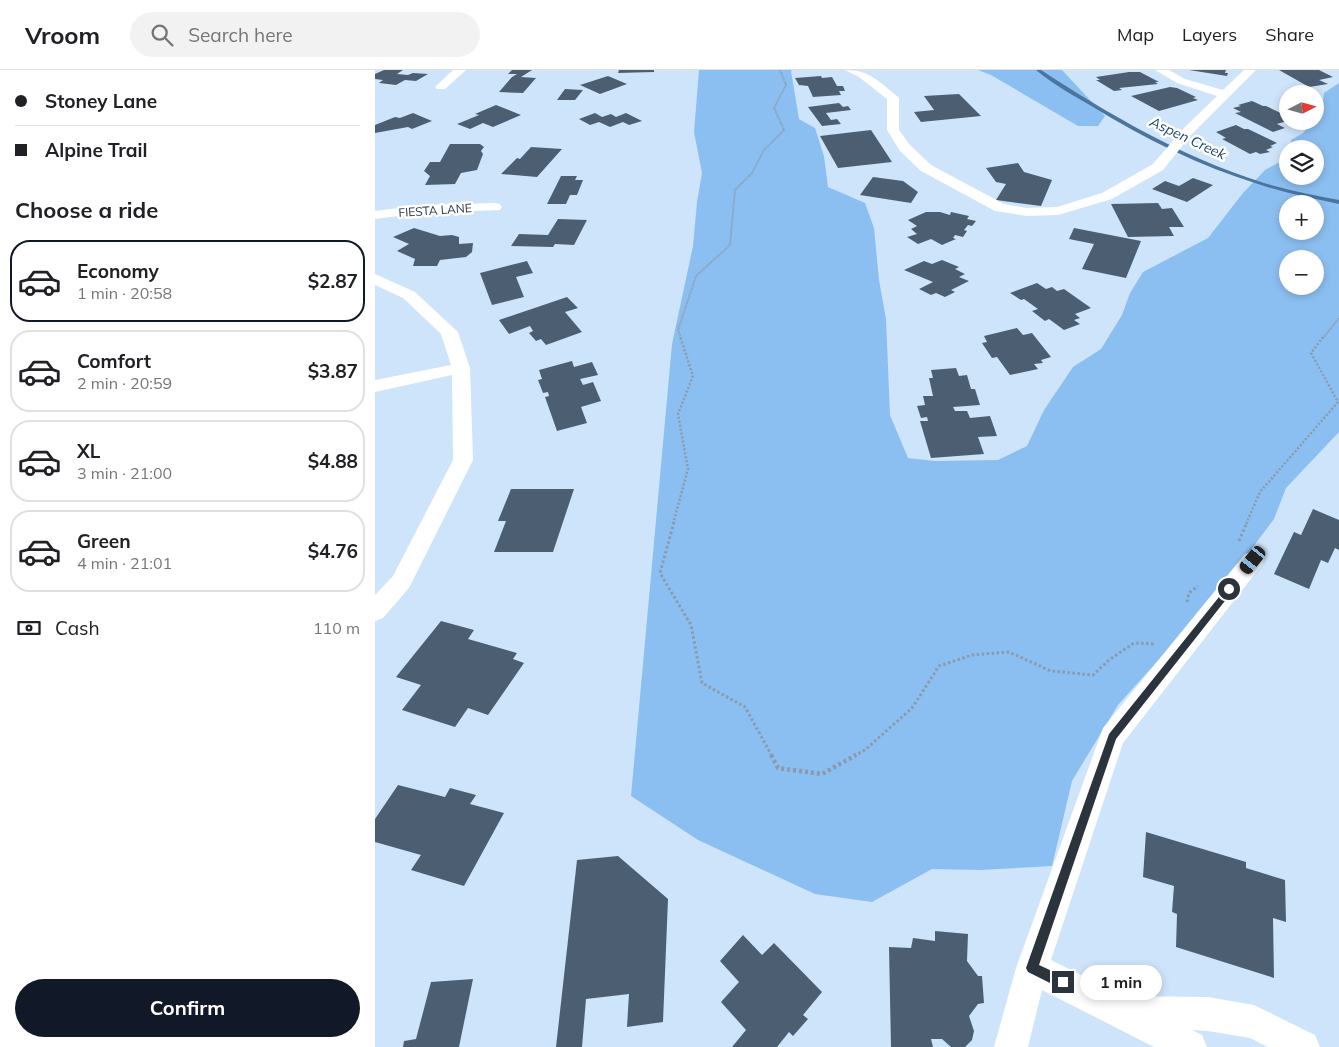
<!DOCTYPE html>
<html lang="en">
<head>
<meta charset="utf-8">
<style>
	body { margin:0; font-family:Mulish,sans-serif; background:#f2f2f2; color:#202124; height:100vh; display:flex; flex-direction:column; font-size:19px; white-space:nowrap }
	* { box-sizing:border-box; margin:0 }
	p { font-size:16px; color:#757577 }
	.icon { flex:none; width:28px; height:28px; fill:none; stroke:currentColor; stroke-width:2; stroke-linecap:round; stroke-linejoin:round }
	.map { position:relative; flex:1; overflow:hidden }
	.panel { display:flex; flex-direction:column; background:#fff; width:375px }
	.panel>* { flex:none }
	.banner { display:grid; align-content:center; height:110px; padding:0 15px; background:#fff }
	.needle { width:32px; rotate:84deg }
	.tools { position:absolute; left:904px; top:15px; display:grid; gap:10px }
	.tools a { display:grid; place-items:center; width:45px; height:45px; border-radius:50%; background:#fff; box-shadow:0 2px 8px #0003; font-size:25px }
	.end { position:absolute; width:22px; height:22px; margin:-11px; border:6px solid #2b333c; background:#fff; box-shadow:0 0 0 2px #fff }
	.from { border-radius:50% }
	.bubble { position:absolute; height:35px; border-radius:18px; background:#fff; box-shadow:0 2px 8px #0003; font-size:16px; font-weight:700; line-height:35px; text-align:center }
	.car { position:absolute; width:15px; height:30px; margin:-15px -8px; border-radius:6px; box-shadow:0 0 4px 1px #0007; background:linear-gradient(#222 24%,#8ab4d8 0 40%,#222 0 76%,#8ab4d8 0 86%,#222 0) }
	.banner b { display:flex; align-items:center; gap:18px; height:48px; font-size:19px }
	.banner b+b { border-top:1px solid #e0e0e0 }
	.banner i { width:12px; height:12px; background:#202124 }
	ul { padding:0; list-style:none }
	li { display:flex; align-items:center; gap:15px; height:82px; margin:0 10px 8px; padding:0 5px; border:2px solid #e0e0e0; border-radius:20px }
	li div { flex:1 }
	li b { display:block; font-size:19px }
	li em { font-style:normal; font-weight:700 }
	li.active { border-color:#111827 }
	li>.icon { width:45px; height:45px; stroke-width:1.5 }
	h2 { padding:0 15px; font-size:22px; line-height:60px }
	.pay { display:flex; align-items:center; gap:12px; height:55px; padding:0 15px; font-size:19px }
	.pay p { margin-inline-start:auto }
	.action { display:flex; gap:10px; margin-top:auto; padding:10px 15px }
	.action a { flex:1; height:58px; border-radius:30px; background:#111827; color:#fff; font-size:20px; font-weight:700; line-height:58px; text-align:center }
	header { display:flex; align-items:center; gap:30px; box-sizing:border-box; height:70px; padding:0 25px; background:#fff; border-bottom:1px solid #e0e0e0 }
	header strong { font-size:24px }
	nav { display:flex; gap:28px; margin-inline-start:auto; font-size:18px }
	.search { width:350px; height:45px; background:#f2f2f2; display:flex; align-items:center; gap:12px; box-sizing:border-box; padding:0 18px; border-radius:28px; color:#757577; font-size:19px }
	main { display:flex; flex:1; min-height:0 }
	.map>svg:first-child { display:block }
</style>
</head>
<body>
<header>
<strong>Vroom</strong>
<div class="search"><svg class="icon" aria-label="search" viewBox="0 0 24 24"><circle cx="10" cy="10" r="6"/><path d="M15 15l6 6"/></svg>Search here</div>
<nav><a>Map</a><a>Layers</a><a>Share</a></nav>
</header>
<main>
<section class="panel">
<div class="banner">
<b><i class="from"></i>Stoney Lane</b>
<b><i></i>Alpine Trail</b>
</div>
<h2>Choose a ride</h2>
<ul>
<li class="active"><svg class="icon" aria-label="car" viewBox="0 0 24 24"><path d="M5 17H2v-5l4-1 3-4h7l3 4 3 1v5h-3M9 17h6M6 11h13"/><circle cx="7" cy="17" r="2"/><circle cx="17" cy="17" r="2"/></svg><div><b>Economy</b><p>1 min · 20:58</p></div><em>$2.87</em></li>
<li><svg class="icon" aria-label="car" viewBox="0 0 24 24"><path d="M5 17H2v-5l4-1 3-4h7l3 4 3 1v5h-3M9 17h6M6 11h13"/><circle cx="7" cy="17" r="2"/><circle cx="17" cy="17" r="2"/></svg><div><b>Comfort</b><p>2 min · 20:59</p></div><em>$3.87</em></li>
<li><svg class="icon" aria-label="car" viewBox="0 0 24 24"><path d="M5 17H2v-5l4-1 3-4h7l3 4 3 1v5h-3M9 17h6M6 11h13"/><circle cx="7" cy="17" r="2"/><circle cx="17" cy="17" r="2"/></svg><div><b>XL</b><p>3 min · 21:00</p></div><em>$4.88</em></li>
<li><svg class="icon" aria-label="car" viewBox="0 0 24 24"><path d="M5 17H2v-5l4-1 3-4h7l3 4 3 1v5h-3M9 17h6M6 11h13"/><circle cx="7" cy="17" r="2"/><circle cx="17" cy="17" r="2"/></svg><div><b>Green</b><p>4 min · 21:01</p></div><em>$4.76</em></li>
</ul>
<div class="pay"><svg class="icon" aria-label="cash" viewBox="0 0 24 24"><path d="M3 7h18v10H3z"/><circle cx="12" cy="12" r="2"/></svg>Cash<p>110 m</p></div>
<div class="action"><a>Confirm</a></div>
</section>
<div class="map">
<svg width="964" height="977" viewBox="0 0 964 977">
	<rect width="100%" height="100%" fill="#cee4fa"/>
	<g fill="#8cbff1" fill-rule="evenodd">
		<path d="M324,0H418L416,1L424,49L440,58L449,86L453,117L490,133L499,158L504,210L511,249L515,345L533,388L560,391L623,390L652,376L669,340L698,297L726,279L747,245L755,223L768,202L833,168L868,123L890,100L909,90L912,86V106H940V79H916V70L928,63L938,51H940V48L947,40L949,23L964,13V362L911,418L899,449L840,527L743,635L697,711L677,796L605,800L557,799L497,832L440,824L323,770L256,726L297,274L318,176L322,132L327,103L319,62ZM912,134H940V161H912ZM912,189H940V216H912Z"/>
		<polygon points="603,0 687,0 730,46 723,56 703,56 616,5"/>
	</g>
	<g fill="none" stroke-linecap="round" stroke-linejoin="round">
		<path fill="#4b759d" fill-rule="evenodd" d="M661,0H666C735,45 807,87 886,112C912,120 938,125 964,130V134C937,128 909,123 883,114C825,96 770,69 718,37C699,26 678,14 661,0Z"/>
	</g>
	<g fill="#4c5f72">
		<polygon points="9,0 28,0 22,4 33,5 38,3 53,4 41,11 30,10 21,15 4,13 8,10 0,9 0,4"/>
		<polygon points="137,0 157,0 146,7 161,8 148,23 124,22 137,7 142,4 133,4"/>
		<polygon points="244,0 279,0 279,2 243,3"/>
		<polygon points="814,0 851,0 850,3 853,3 852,6"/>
		<polygon points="904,0 944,0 958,7 944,10 953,14 934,17"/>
		<polygon points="754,2 765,2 784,12 780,12 783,14 744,18 747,20 739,21 721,10 725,10 721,7"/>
		<polygon points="233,6 252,14 225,24 205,15"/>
		<polygon points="446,6 447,8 457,7 462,16 468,16 470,21 464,21 466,25 438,27 433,16 424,15 420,8"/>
		<polygon points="795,17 802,18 821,27 818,28 823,30 784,41 756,26"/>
		<polygon points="190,19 208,20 200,30 182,30"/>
		<polygon points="584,24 606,46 546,52 539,42 559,40 549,26"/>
		<polygon points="877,31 888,36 891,36 912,46 912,51 902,54 910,58 898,62 860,43 866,42 858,38 866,36 863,35"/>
		<polygon points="464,33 468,37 473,36 476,40 451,43 456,50 462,49 466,54 447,56 433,37"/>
		<polygon points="121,35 146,45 118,57 108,53 95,59 82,54 104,45 100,44"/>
		<polygon points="38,43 57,51 37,59 33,57 0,63 0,55 20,47 25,48"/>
		<polygon points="220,43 227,47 236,44 241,47 251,43 267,51 254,55 248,52 235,57 224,52 215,55 204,49"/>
		<polygon points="861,55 869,59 873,59 902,73 895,76 898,77 891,80 895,82 885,84 881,82 875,84 847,69 851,68 841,62"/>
		<polygon points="496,60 517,92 463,98 445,66"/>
		<polygon points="75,74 105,74 109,77 106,81 108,84 102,100 86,103 80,114 50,115 55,106 49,101 55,92 65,92"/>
		<polygon points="156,77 187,79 162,107 126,104 142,88 145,89"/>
		<polygon points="643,93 649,102 677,110 666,136 621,130 631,114 621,112 611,98"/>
		<polygon points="186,106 202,106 200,110 208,110 202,125 195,125 191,134 172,134"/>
		<polygon points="498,107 528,111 543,122 536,133 485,125"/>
		<polygon points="818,108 838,115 812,132 777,119 790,111 804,116"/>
		<polygon points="783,133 787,139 797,138 809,157 794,157 799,166 753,167 736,134"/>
		<polygon points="551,142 565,142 575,145 576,142 594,146 592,149 601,151 597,156 593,155 589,160 592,161 588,167 580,165 578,168 581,169 567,175 556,169 543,174 532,167 542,164 536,159 542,156 533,150"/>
		<polygon points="183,149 212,150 199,175 180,174 178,177 136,176 144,164 173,165"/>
		<polygon points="39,158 65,166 77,165 84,167 84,174 98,173 97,182 91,187 65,190 62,196 38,196 40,189 22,181 34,174 18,167"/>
		<polygon points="699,158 766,171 751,208 707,199 719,174 694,169"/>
		<polygon points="567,190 584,197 580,199 590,204 584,207 594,211 576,220 580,222 570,227 561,223 556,225 544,219 558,212 529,200 549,191 557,194"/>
		<polygon points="152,191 158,203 141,207 149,227 117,235 105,203"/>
		<polygon points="662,213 671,219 677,217 682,221 689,219 716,238 700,244 705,248 699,250 705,254 689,260 674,249 670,251 657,241 663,239 649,229 646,230 635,223"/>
		<polygon points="192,227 203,238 190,242 207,262 171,275 166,269 161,271 154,263 158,261 155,256 134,264 124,250"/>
		<polygon points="642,258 648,265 657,263 676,287 666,290 668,293 659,294 663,299 635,305 622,287 617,288 607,273 612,272 609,266"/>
		<polygon points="197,291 199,297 217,292 223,305 205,309 208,315 218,312 226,331 206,337 212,353 182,361 170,327 174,326 173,322 168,323 163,310 167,309 164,300"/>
		<polygon points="581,298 584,306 592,305 596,319 600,319 605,335 578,337 580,341 592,341 595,348 615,346 622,366 603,367 609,384 556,388 545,351 553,351 552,347 546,348 542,336 550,335 548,326 558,326 554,308 558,308 556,300"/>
		<polygon points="136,419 199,419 178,482 119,482 131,451 123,451"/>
		<polygon points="938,439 964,450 964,480 960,478 953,493 946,490 934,519 899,504 919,462 926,465"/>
		<polygon points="66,551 99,560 93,569 142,583 138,589 149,593 113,645 93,638 80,657 27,640 46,615 21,607"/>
		<polygon points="23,715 70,727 75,718 101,725 95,734 129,743 89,816 36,800 46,785 0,772 0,749"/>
		<polygon points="771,762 871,792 871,798 910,810 911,852 898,848 899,908 801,877 802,844 797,842 799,816 768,807"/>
		<polygon points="243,786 293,829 288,952 252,957 254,924 211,929 207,977 181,977 202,790"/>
		<polygon points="560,861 593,864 592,891 603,906 607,906 609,933 603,934 594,946 599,961 597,970 590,977 576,977 567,969 556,969 558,977 516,977 514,877 536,878 538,868 560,871"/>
		<polygon points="368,865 387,885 399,873 447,922 428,945 433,949 418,966 414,962 402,977 357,977 371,960 346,932 364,912 345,891"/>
		<polygon points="98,909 84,977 28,977 29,971 41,969 56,912"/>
	</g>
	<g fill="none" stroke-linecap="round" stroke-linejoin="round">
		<g stroke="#8a9aaa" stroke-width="2" stroke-dasharray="1 1" stroke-linecap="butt">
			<polyline points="306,268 303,260 321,206 355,175 360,120 377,103 389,80 409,60 399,38 411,15 405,0"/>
			<polyline points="948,268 964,248"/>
		</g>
		<g stroke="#8a9aaa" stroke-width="2.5" stroke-dasharray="2 2" stroke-linecap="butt">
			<polyline points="298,454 313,399 303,344 318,306 305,266"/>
			<polyline points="871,454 885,422 963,332 936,283 949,266"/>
		</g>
		<g stroke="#8a9aaa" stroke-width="3" stroke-dasharray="2.5 2.5" stroke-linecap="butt">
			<polyline points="299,452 285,503 316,555 327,613 370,637 397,686"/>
			<polyline points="864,471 872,452"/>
			<polyline points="812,532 814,523 823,516"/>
			<polyline points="479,686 490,680 537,638 564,596 597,585 634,582 676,601 718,605 734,590 759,573 779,574"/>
		</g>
		<polyline stroke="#8a9aaa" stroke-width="4.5" stroke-dasharray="3 3" stroke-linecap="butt" points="396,685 403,698 447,704 481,685"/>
		<g fill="#fff" fill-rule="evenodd">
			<polygon points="78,0 91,0 70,19 62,19 60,17 62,15"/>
			<path d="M470,0C495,0 503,11 522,26L524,28V60L535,75L556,95L629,134L652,138L682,137L727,123L778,94L808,59L842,26L802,13L780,0H794L810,9L848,20L869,0H881L816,65L788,100L737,129L683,145L652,146L620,141L546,101L525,81L512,60V29L484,7Z"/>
			<polygon points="120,133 125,134 127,137 125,140 48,143 0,149 0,141 48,135"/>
			<polygon points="0,204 40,222 83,262 95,298 98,390 34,518 8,548 0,551 0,525 18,506 78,390 77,305 0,322 0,310 76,295 66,264 28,228 0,215"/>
			<polygon points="878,481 886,484 889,490 886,496 748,673 676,890 748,926 833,927 879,935 940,965 945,977 893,977 875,968 833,961 817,960 827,965 832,977 779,977 667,920 653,977 619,977 641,898 728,658 870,484"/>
		</g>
	</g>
	<polygon fill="#2b333c" points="854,516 859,519 857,522 741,669 664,895 692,908 693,912 692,917 688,918 683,917 653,902 651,898 734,664 852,517"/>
	<g text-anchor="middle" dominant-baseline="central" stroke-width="5" stroke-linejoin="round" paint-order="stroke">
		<g font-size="12" fill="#2b333c" stroke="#fff">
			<text transform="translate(60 140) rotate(-4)">FIESTA LANE</text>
		</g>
		<g font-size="14" font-style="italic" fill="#194267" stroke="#fff">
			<text transform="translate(813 68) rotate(25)">Aspen Creek</text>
		</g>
	</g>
</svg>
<div class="tools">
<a><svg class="needle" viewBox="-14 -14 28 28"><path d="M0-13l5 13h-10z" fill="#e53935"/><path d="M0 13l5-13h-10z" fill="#757577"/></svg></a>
<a><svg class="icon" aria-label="layers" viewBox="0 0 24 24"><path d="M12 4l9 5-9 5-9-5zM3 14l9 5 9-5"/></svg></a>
<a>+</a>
<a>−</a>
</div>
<i class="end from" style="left:854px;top:519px"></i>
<i class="end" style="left:688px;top:912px"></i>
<div class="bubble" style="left:705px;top:895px;width:82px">1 min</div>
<i class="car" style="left:878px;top:490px;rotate:219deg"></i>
</div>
</main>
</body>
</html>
